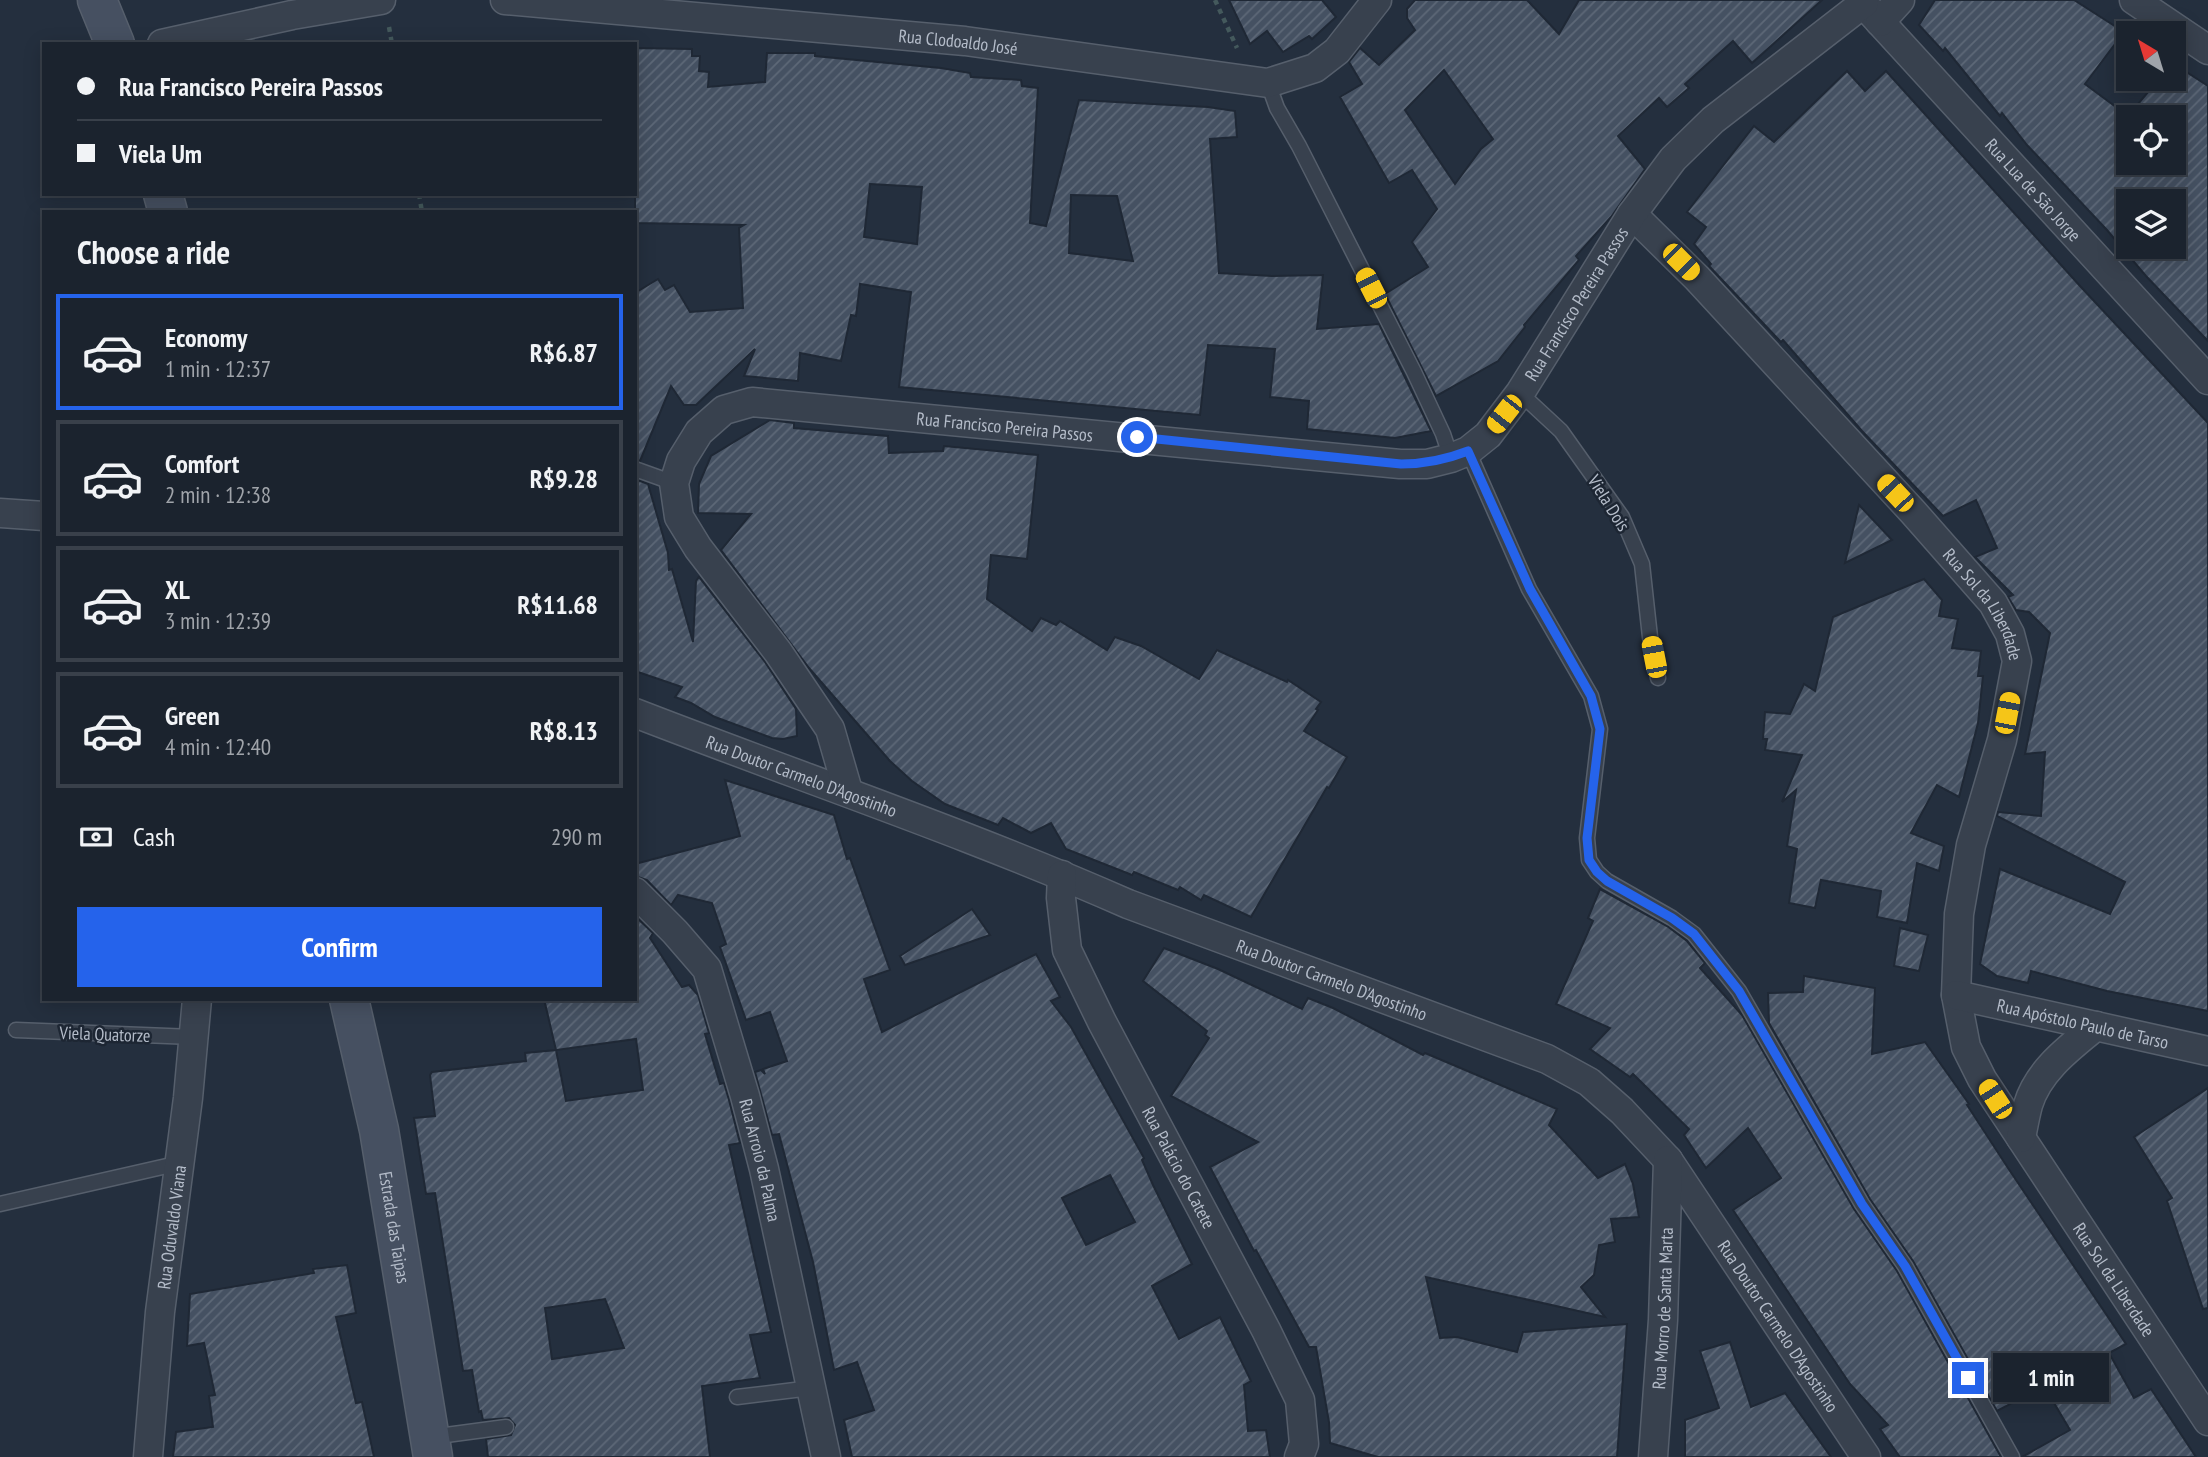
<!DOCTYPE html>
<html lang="en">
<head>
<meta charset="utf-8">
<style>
	body { margin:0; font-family:"PT Sans Narrow",sans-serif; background:#282f3a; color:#f1f3f6; height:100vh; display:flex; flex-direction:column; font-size:26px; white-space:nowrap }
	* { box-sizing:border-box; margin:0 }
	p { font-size:23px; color:#a0a4aa }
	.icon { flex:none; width:38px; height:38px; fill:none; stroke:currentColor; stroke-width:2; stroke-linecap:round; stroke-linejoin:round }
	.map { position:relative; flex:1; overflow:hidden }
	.panel { position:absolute; left:42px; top:210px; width:595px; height:791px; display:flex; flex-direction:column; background:#1b232e; border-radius:0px; box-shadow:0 4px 18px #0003,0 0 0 2px #39404a }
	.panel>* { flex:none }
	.guide { position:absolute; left:42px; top:42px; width:595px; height:154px; border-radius:0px; box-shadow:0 4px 18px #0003,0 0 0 2px #39404a; display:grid; align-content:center; height:154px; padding:0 35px; background:#1b232e }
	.needle { width:46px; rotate:322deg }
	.buttons { position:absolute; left:2116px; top:21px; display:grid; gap:14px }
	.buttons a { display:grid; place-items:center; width:70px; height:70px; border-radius:0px; background:#1b232e; box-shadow:0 4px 18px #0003,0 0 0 2px #39404a; font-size:35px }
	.end { position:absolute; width:32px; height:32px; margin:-16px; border:9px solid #2563eb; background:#fff; box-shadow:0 0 0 4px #fff }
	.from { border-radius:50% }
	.bubble { position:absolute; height:49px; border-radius:0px; background:#1b232e; box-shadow:0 4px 18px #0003,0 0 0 2px #39404a; font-size:23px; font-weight:700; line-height:49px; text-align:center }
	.car { position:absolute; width:21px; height:42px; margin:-21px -10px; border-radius:9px; box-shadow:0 0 5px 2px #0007; background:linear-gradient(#f5c518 24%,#345 0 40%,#f5c518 0 76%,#345 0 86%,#f5c518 0) }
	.guide b { display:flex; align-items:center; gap:24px; height:66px; font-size:26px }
	.guide b+b { border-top:2px solid #39404a }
	.guide i { width:18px; height:18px; background:#f1f3f6 }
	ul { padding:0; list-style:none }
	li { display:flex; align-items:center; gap:21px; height:116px; margin:0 14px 10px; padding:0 21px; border:4px solid #39404a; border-radius:0px }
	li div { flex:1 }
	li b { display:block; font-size:26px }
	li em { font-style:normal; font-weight:700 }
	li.active { border-color:#2563eb }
	li>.icon { width:63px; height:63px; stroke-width:1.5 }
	h2 { padding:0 35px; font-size:32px; line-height:84px }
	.pay { display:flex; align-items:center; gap:18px; height:77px; padding:0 35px; font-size:26px }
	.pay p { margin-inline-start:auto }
	.action { display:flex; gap:14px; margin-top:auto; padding:14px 35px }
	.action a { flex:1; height:80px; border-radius:0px; background:#2563eb; color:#fff; font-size:28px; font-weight:700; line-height:80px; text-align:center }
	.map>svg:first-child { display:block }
</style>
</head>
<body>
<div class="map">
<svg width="2208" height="1457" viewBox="0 0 2208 1457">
	<defs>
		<pattern id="building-hatch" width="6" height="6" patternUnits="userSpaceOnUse" patternTransform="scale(1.75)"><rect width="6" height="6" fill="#455162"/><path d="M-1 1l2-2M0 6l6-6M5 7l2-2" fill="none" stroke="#5d6877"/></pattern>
	</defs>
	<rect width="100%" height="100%" fill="#242f3e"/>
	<g fill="url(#building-hatch)" stroke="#1f2835" stroke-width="2" fill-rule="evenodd">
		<polygon points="1229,0 1322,0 1336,17 1312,39 1309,36 1283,52 1267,31 1250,44"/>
		<path d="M1415,0H1527L1559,34L1579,0H1822L1752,63L1733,41L1685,84L1689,88L1667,107L1659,98L1618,136L1645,169L1611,217L1576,256L1579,260L1524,325L1525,327L1498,361L1436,396L1385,294L1428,267L1412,242L1437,209L1412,170L1389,183L1340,97L1362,84L1349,62L1360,48L1379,65L1415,30L1407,18V9ZM1444,70L1493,139L1481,149L1455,184L1405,110Z"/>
		<path d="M1935,0H2074L2124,32L2085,84L2128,116L2159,79H2174V64L2208,86V341L2146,276L2107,230L2027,145L2002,113L2000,116L1945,48L1943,51L1919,25ZM2128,117H2174V163H2128ZM2128,201H2174V247H2128Z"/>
		<path d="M635,48L692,49V56H700L699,71L709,72L708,87L765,82L767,53H815V56L941,68L970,73L971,77L1021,80L1022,86L1038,88L1030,223L1046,226L1079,100L1208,107L1235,111L1237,137L1210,139L1219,273L1272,276L1323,275L1317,329L1379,324L1431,431L1395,438L1307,429L1309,401L1270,397L1275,349L1208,345L1200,415L899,387L911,292L860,284L856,316L851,315L841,361L800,353L798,381L744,376L755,349L696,405H684L671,386L640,461L635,460V293L658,279L665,290L674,285L690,312L743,308L739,228L744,225L635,223ZM870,184L922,187L917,244L864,237ZM1071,195L1117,196L1133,261L1069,253Z"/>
		<polygon points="1847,71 1865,91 1886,71 2080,286 2208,423 2208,1011 2107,991 2031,971 2028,983 1997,976 1980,964 2000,869 2110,914 2125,882 1997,816 1998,812 2041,816 2045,752 2025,754 2050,633 2029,612 2016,610 2008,597 2013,595 1975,557 1997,548 1976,500 1943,516 1862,431 1783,340 1781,342 1709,266 1711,264 1694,244 1706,227 1687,212 1754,126 1774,142"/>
		<polygon points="770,420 794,423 794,428 888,436 889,453 943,451 944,446 1038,455 1027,559 991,555 987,599 1032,631 1041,618 1056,625 1060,621 1107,650 1115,637 1141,646 1199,679 1217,650 1287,682 1288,680 1321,702 1316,709 1318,710 1304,731 1347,757 1329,788 1327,787 1251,917 1204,895 1201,900 1180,887 1178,890 1134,872 1132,875 1066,849 1051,823 1031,833 1003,818 998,825 945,804 912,781 890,761 809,668 721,550 751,514 698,513 699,484 711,456"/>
		<polygon points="635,479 648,484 668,553 669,570 672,569 693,642 696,581 699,577 765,662 796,709 797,736 783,739 772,738 715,717 691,703 675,697 682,687 635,671"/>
		<polygon points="1859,505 1892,540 1845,563"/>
		<polygon points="1924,579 1942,600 1939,616 1958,619 1952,648 1981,651 1978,676 1983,676 1978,723 1959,797 1937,785 1911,833 1944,846 1939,871 1917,863 1907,923 1877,917 1881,891 1821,880 1815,908 1789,903 1797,849 1787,846 1796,790 1782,802 1802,755 1765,750 1767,739 1763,739 1765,712 1790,714 1804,684 1815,691 1833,617"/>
		<path d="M725,780L834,815L847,859L850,858L890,970L864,979L882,1032L1036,954L1060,997L1051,1001L1071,1027L1144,1158L1142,1160L1153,1185L1192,1264L1152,1286L1179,1339L1220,1317L1251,1381L1244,1385L1248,1431L1266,1430L1270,1457H852L844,1420L874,1410L857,1362L834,1370L813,1262L779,1134L772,1135L755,1072L761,1070L765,1074L763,1069L787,1061L770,1012L746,1020L720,947L726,944L712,903L678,895L671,905L647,880L635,876V864L740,836ZM1110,1175L1135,1222L1086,1245L1062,1198Z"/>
		<polygon points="1600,889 1667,926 1687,941 1705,963 1700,968 1742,1015 1854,1209 1897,1271 2001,1457 1900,1457 1880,1429 1888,1425 1850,1384 1733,1210 1781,1178 1748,1128 1706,1168 1684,1135 1689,1129 1633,1074 1630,1077 1590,1049 1610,1028 1556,1004 1593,921 1588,918"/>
		<polygon points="972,909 990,935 905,965 900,956"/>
		<path d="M635,916L653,933L650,938L682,987L689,985L698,995L709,1033L705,1034L720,1084L724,1083L729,1100L740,1143L729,1145L771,1332L750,1335L760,1378L702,1386L710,1457H488L486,1439L511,1435L515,1425L509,1418L483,1420L481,1411L479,1412L472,1370L463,1371L435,1193L426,1194L414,1118L435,1116L430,1075L432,1072L526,1061L525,1053L556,1050L544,999H635ZM636,1039L643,1090L566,1101L556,1050ZM605,1299L624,1348L552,1359L545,1308Z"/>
		<polygon points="1900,928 1928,935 1919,971 1894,966"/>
		<polygon points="1164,948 1218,969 1302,1009 1308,998 1333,1008 1423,1055 1425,1053 1557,1109 1549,1125 1598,1178 1625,1164 1633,1184 1639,1217 1611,1219 1615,1242 1599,1245 1594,1275 1581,1287 1605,1317 1426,1277 1440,1338 1457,1337 1517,1352 1523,1332 1627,1324 1617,1457 1378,1457 1330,1443 1329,1422 1316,1347 1309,1347 1256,1250 1254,1251 1210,1167 1258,1142 1171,1096 1209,1038 1205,1035 1207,1031 1143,981"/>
		<polygon points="1804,976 1875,988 1872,1054 1925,1042 1969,1104 1967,1105 2008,1168 2126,1344 2109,1353 2134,1398 2151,1389 2196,1457 2022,1457 2070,1430 2044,1386 1997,1411 1913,1261 1870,1199 1769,1023 1768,993 1803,992"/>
		<polygon points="2208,1088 2208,1308 2203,1309 2167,1201 2172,1198 2134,1137"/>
		<polygon points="347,1265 356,1313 336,1317 356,1403 362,1402 374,1457 173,1457 176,1432 213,1427 209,1396 215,1395 204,1343 187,1346 190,1294 314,1273 313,1269"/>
		<polygon points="1730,1342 1751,1407 1785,1393 1831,1457 1685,1457 1685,1420 1719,1408 1700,1351"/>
	</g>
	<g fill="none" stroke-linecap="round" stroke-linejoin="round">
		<defs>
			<g id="lane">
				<polyline points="1268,83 1277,108 1299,146 1414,372 1443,434 1451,458"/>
				<polyline points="1520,393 1561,431 1622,517 1642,564 1650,637 1658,678"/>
				<polyline points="1468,451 1529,589 1591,696 1600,729 1587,838 1589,860 1597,872 1607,881 1672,918 1694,934 1739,991 1862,1204 1905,1266 2012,1457"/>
				<polyline points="635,469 674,483"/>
				<polyline points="16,1030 193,1037"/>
				<polyline points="0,1204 180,1163"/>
				<polyline points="737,1397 811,1388"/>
				<polyline points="431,1437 506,1427"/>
			</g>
			<g id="street">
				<path id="s1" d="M505,0L965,41L1268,83L1315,68L1337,51L1377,0"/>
				<path id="s2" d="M1860,0L2208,380"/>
				<polyline points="2134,0 2208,50"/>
				<polyline points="1880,22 1900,0"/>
				<polyline points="162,44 292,15 381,0"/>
				<path id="s3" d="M1632,214L1697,278L1913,512L1993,603L2010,634L2017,661L2002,740L1971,845L1959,914L1956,995L1966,1047L1982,1079L2208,1421"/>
				<polyline points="0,513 44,516"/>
				<path id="s4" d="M635,713C800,777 967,833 1128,904L1547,1059L1589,1082L1622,1111L1668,1160L1866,1457"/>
				<path id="s5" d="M848,791L830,729L778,652L698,548L679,517L674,483L681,461L699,432L724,410L752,402L1400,464H1427L1451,458L1468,451L1488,435L1520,393L1632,214L1673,159L1713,120L1864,3"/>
				<path id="s6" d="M1062,875L1061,898L1067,950L1102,1022L1266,1330L1300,1400L1304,1444L1299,1457"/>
				<path id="s7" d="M635,892L675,932L707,969L745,1096L764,1169L826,1457"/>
				<path id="s8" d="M1956,995L2208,1051"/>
				<path d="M2021,1138C2023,1128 2025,1116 2028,1105C2038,1071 2069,1048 2096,1026"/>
				<path id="s9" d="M148,1457L160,1312L188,1098L197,999"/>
				<path id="s10" d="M1653,1457L1663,1320L1668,1160"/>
			</g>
			<g id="secondary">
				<polyline points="97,0 115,44"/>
				<polyline points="163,194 168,212"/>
				<path id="s11" d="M349,999L379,1130L433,1457"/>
			</g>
		</defs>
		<use href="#lane" stroke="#565f6c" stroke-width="17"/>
		<use href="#street" stroke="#565f6c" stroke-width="31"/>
		<use href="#secondary" stroke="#565f6c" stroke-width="41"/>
		<g stroke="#44595c" stroke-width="4.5" stroke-dasharray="5 5" stroke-linecap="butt">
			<polyline points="1215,0 1237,48"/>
			<polyline points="389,27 392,44"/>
			<polyline points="419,194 422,212"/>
		</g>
		<use href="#lane" stroke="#38414e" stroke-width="14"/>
		<use href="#street" stroke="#38414e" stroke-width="28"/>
		<use href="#secondary" stroke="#465061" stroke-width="38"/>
	</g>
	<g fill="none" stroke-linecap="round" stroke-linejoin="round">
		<path stroke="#2563eb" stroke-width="9" d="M1137,437L1401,464C1425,464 1445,460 1468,451L1530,589L1591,696L1600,729L1587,838L1589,860L1597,872L1607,881L1672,918L1694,934L1739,991L1862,1204L1905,1266L1968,1378"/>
	</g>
	<g text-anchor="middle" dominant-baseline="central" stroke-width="5" stroke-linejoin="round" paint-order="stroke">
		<g font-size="18" fill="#b4bcc9" stroke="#1d2633">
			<text stroke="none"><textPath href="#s1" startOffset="455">Rua Clodoaldo José</textPath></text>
			<text stroke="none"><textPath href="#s2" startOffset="257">Rua Lua de São Jorge</textPath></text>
			<text stroke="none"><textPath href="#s5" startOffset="1384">Rua Francisco Pereira Passos</textPath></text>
			<text stroke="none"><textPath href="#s5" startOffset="733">Rua Francisco Pereira Passos</textPath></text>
			<text transform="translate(1609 503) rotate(58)">Viela Dois</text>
			<text stroke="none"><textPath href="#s3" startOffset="527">Rua Sol da Liberdade</textPath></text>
			<text stroke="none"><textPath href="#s4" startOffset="178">Rua Doutor Carmelo D'Agostinho</textPath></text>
			<text stroke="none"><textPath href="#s4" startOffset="746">Rua Doutor Carmelo D'Agostinho</textPath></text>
			<text stroke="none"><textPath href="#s8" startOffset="130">Rua Apóstolo Paulo de Tarso</textPath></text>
			<text transform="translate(105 1034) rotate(2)">Viela Quatorze</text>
			<text stroke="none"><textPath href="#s7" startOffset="304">Rua Arroio da Palma</textPath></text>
			<text stroke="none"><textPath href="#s6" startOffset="320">Rua Palácio do Catete</textPath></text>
			<text stroke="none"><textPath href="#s11" startOffset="233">Estrada das Taipas</textPath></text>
			<text stroke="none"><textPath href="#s9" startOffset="231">Rua Oduvaldo Viana</textPath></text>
			<text stroke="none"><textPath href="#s3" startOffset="1264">Rua Sol da Liberdade</textPath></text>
			<text stroke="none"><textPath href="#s10" startOffset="149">Rua Morro de Santa Marta</textPath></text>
			<text stroke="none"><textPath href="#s4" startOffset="1334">Rua Doutor Carmelo D'Agostinho</textPath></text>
		</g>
	</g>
</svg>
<div class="buttons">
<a><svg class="needle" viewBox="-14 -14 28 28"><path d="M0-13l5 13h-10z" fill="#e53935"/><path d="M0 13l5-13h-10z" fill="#a0a4aa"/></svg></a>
<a><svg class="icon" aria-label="locate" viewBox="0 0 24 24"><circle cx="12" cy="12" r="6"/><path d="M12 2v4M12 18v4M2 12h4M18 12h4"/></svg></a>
<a><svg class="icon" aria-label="layers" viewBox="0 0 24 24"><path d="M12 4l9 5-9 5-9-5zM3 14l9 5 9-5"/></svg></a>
</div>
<i class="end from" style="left:1137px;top:437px"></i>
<i class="end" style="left:1968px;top:1378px"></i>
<div class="bubble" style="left:1993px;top:1353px;width:116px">1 min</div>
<i class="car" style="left:1681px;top:262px;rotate:135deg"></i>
<i class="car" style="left:1371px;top:288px;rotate:333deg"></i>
<i class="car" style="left:1504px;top:414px;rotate:218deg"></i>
<i class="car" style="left:1895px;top:493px;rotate:317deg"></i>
<i class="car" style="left:1654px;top:657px;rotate:349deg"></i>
<i class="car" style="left:2007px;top:713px;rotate:11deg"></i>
<i class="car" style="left:1995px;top:1099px;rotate:327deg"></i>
<div class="guide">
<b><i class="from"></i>Rua Francisco Pereira Passos</b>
<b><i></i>Viela Um</b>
</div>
<section class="panel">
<h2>Choose a ride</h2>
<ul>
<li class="active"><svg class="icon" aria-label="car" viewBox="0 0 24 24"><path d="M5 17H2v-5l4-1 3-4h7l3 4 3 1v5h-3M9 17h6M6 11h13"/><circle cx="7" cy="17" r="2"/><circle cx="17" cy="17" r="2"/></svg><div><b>Economy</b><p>1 min · 12:37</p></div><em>R$6.87</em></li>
<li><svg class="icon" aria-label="car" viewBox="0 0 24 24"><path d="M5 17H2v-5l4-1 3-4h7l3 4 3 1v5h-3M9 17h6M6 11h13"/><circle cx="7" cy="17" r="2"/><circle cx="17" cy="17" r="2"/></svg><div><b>Comfort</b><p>2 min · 12:38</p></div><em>R$9.28</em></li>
<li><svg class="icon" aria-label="car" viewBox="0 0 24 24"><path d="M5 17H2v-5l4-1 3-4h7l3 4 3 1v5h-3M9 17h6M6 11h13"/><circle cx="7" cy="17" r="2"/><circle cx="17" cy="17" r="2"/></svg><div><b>XL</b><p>3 min · 12:39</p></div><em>R$11.68</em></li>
<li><svg class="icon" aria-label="car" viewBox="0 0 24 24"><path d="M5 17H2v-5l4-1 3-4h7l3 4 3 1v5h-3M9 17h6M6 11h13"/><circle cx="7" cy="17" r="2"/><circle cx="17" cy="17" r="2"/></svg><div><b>Green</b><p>4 min · 12:40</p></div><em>R$8.13</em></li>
</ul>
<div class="pay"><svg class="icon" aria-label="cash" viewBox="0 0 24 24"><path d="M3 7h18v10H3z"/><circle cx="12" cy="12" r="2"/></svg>Cash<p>290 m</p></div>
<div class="action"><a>Confirm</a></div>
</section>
</div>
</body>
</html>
